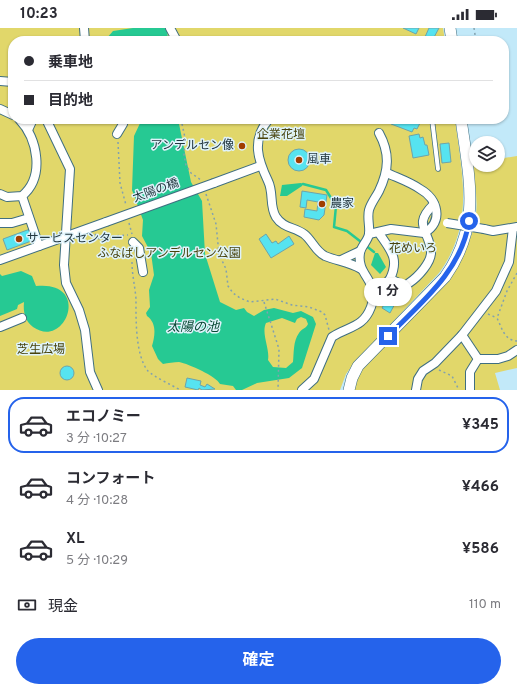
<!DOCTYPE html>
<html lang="ja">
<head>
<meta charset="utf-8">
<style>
	body { margin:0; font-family:Overpass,"Noto Sans JP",sans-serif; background:#f2f2f3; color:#2b2b33; height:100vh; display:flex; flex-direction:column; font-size:15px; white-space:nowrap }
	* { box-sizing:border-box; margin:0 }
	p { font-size:13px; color:#7c7c81 }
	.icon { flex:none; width:22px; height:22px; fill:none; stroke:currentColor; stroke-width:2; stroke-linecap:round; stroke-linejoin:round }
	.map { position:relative; height:362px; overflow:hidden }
	.side { display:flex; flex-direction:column; background:#fff; flex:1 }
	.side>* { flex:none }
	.banner { position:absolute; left:8px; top:8px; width:501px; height:88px; border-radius:16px; box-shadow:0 1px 3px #0004; display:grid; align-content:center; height:88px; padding:0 16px; background:#fff }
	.fabs { position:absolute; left:469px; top:108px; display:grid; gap:8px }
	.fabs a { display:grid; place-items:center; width:36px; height:36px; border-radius:50%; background:#fff; box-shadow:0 1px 3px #0004; font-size:20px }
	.end { position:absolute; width:18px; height:18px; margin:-9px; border:5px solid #2563eb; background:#fff; box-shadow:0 0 0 2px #fff }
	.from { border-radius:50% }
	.bubble { position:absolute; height:28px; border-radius:14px; background:#fff; box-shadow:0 1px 3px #0004; font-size:13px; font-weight:700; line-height:28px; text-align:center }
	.banner b { display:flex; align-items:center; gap:14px; height:38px; font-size:15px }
	.banner b+b { border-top:1px solid #e1e1e2 }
	.banner i { width:10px; height:10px; background:#2b2b33 }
	ul { padding:7px 0 0; list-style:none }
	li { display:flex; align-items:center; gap:12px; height:56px; margin:0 8px 6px; padding:0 8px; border:2px solid transparent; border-radius:16px }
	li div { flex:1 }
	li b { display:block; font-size:15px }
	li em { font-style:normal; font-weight:700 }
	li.on { border-color:#2563eb }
	li>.icon { width:36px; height:36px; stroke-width:1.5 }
	.pay { display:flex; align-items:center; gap:10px; height:44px; padding:0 16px; font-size:15px }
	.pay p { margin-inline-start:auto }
	.action { display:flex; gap:8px; margin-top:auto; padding:8px 16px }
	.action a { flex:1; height:46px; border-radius:24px; background:#2563eb; color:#fff; font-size:16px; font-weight:700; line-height:46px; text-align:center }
	.status { display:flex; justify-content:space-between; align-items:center; height:28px; padding:0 20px; background:#fff; direction:ltr }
	.status svg { height:11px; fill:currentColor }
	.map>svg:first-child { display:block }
</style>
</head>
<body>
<div class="status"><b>10:23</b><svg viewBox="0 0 49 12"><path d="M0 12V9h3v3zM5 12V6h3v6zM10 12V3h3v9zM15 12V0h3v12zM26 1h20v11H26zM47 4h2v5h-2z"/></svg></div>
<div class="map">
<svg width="517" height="362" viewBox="0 0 517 362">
	<rect width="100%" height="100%" fill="#c2e9f9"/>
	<g fill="#e1d76a">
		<path d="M0,0H443L445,13H13V91H455C462,146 475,196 439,245L354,335L346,346L340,362H0Z"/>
		<path d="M517,128V340L495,345L500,362H353L362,341L449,252C461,232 474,209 476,186C478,169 474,152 472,136L498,137V131Z"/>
	</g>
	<g fill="#26c993" fill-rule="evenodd">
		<polygon points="133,0 167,0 168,13 109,13 107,10 113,3"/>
		<path d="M142,91H178L191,154L202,173L205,226L220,274L236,282L244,280L247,284L254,288L264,282L274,280L293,285L301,283L313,289L316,296L302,340L289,350L257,355L242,362H236L233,358L220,356C216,348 189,336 179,334C174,334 168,335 163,336L158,331L152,318C155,308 157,295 147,288L146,285L150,279L149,262L154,247L151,225L142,208L143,192L132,162L134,108ZM301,289L306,291L308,296C306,301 302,300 299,305C293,313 294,325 293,334L286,340L273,339L268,332C270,320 261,306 266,295L282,290L295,295L297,291Z"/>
		<polygon points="301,155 303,156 302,158 287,168 280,168 282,157"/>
		<polygon points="375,225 378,225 386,239 380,246 371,237"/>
		<path d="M21,243L32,248L36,258C92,252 66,322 33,299C25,293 23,284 24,274L18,277L17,281L0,288V246L2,248Z"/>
	</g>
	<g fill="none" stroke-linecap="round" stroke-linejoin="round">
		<polyline stroke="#26c993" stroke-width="2.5" points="303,156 326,162 336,178 334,199 347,203 374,224"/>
	</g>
	<g fill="#56e3f0" stroke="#6da4aa">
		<polygon points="403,0 419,0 416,6"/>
		<polygon points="429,0 439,0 432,13 425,9"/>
		<polygon points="394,91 419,91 421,93 417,101 414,100 412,104 391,96"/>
		<polygon points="419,106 420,110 423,109 425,117 427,117 429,127 413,130 409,108"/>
		<polygon points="449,115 451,134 442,135 440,116"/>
		<circle cx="299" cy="132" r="11"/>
		<polygon points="302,163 327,167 324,187 319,192 304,189 305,181 317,183 318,174 307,172 306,180 300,179"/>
		<polygon points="30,201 34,212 7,222 3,211"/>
		<polygon points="266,206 272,215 276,213 278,216 289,208 294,216 271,230 259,211"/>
		<polygon points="390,265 398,270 390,285 382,280"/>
		<circle cx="67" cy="345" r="7"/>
		<polygon points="187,350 201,353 200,357 205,359 207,356 215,361 202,362 199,360 198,362 185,359"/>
	</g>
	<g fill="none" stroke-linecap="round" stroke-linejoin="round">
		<defs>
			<polyline id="lane" points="432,91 438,141"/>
			<g id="street">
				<polyline points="84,0 85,13"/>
				<polyline points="170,0 177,13"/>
				<polyline points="0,53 13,54"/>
				<polyline points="0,81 13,87"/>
				<polyline points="46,91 70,141 64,237 66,255 79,282 85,302 90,344 98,362"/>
				<path d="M269,91C251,112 258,132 268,153C274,165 269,178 276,189C283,200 294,199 304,206C312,212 315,223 325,228C337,233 350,234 361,241"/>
				<polyline points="28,102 33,91"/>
				<polyline points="117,106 123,96 124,91"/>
				<polyline points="214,155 260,138"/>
				<path d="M0,166L7,169L22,168C45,149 38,111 19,91"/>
				<polyline points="22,168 39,218"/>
				<polyline points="0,195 12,195 29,190"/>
				<polyline points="484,201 493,203 517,199"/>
				<path d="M379,205C390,222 400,230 390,251L397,254"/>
				<path d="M369,206L391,201L424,205C444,194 438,171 420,161C410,154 398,150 387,145"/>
				<polyline points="133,214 139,220 143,244"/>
				<polyline points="0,232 106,194"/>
				<polyline points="341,232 360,223"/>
				<path d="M409,255C418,249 432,234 431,223C429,202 412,197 434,176"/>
				<polyline points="374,262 381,260 390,251"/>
				<polyline points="0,299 22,290"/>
				<polyline points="462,307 478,331"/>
				<path d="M302,362L314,351L332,309C349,298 363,300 371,279C381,253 356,248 360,225C361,218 368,213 369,206C370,198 367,190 369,182C371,175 376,169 379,163C389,142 390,125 379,105"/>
				<polyline points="416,362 418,351 423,343 435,335 462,307 496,263 509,234 513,200"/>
				<polyline points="470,362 470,344 478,331 498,331 508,328 517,322"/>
			</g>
			<g id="secondary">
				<polyline points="450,0 452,13"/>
				<path d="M349,362L352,350L358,338L445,249C482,197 469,150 461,91"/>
			</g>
		</defs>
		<use href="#lane" stroke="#406f81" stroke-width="5.5"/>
		<use href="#street" stroke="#406f81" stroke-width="10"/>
		<use href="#secondary" stroke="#406f81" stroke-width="12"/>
		<g stroke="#82a1ae" stroke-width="1.5" stroke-dasharray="2 3" stroke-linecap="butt">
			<polyline points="474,0 476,13"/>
			<polyline points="181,91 185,110 184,127 186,137 191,145 201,152"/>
			<polyline points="295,91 296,93"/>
			<polyline points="297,91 300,95 306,91"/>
			<polyline points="300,91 301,92 303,91"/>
			<polyline points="118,114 120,155 126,177"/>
			<polyline points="206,166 216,196 219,226 226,241 228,258 233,265 240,270 250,274 275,271 292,277 309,279 322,284 325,287 329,302"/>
			<polyline points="129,195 132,206"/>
			<polyline points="95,206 99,211 105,211 113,208 128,207"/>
			<path d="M132,234C132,247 135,258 136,271C136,290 135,327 148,343C154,349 172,357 180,362"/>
			<path d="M517,245L507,263L497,290C502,300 504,312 517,313"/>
			<polyline points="264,274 279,321 278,362"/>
			<polyline points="488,286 497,290"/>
			<polyline points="439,342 452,348 459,362"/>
		</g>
		<use href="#lane" stroke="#fff" stroke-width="4"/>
		<use href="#street" stroke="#fff" stroke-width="8"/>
		<use href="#secondary" stroke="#fff" stroke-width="11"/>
		<defs>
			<g id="street-bridge">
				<polyline points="106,194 214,155"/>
				<polyline points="447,195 484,201"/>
			</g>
		</defs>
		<use href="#street-bridge" stroke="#406f81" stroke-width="10" stroke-linecap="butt"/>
		<use href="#street-bridge" stroke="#fff" stroke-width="8"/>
	</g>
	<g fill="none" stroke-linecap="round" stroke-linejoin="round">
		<path stroke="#2563eb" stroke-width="5" d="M388,308C421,275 462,242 469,193"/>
	</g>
	<g fill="#a03d00" stroke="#dff3fb" stroke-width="1.5">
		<circle cx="242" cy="118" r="4"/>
		<circle cx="299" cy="132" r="4"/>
		<circle cx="322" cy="176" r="4"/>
		<circle cx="19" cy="211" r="4"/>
	</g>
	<g text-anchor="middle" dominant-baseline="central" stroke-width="3" stroke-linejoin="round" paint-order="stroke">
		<g font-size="12" fill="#48430c" stroke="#dff3fb">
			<text x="281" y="107">企業花壇</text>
			<text x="413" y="221">花めいろ</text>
			<text x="169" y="226">ふなばしアンデルセン公園</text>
			<text x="41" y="322">芝生広場</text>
		</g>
		<g font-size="12" fill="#23373f" stroke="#dff3fb" text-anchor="start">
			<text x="234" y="118" text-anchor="end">アンデルセン像</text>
			<text x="307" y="132">風車</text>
			<text x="330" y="176">農家</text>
			<text x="27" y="211">サービスセンター</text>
		</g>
		<g font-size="12" fill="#23373f" stroke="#dff3fb">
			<text transform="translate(156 163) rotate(-20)">太陽の橋</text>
		</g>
		<g font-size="13" font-style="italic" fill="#084933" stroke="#dff3fb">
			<text x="193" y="300">太陽の池</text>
		</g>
	</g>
</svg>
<div class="fabs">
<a><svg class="icon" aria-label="layers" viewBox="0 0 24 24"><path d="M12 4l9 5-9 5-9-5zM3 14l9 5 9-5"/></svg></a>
</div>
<i class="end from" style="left:469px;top:193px"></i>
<i class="end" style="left:388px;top:308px"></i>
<div class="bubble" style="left:364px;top:250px;width:48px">1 分</div>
<div class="banner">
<b><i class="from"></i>乗車地</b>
<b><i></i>目的地</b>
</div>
</div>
<section class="side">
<ul>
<li class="on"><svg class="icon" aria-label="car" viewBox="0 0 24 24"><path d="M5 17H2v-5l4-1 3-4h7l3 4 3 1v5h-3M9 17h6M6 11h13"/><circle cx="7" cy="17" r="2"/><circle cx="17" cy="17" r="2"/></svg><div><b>エコノミー</b><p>3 分 · 10:27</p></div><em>¥345</em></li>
<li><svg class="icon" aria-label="car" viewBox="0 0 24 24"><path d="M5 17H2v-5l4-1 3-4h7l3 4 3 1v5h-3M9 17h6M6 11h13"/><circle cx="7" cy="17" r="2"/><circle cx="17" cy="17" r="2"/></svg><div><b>コンフォート</b><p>4 分 · 10:28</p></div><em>¥466</em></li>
<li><svg class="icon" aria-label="car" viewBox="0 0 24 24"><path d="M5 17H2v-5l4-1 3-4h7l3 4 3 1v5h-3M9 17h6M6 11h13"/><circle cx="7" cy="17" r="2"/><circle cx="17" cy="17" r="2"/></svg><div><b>XL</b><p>5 分 · 10:29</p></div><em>¥586</em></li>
</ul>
<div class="pay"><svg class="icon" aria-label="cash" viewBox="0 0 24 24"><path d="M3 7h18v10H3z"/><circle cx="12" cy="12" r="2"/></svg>現金<p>110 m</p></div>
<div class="action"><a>確定</a></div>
</section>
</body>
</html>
